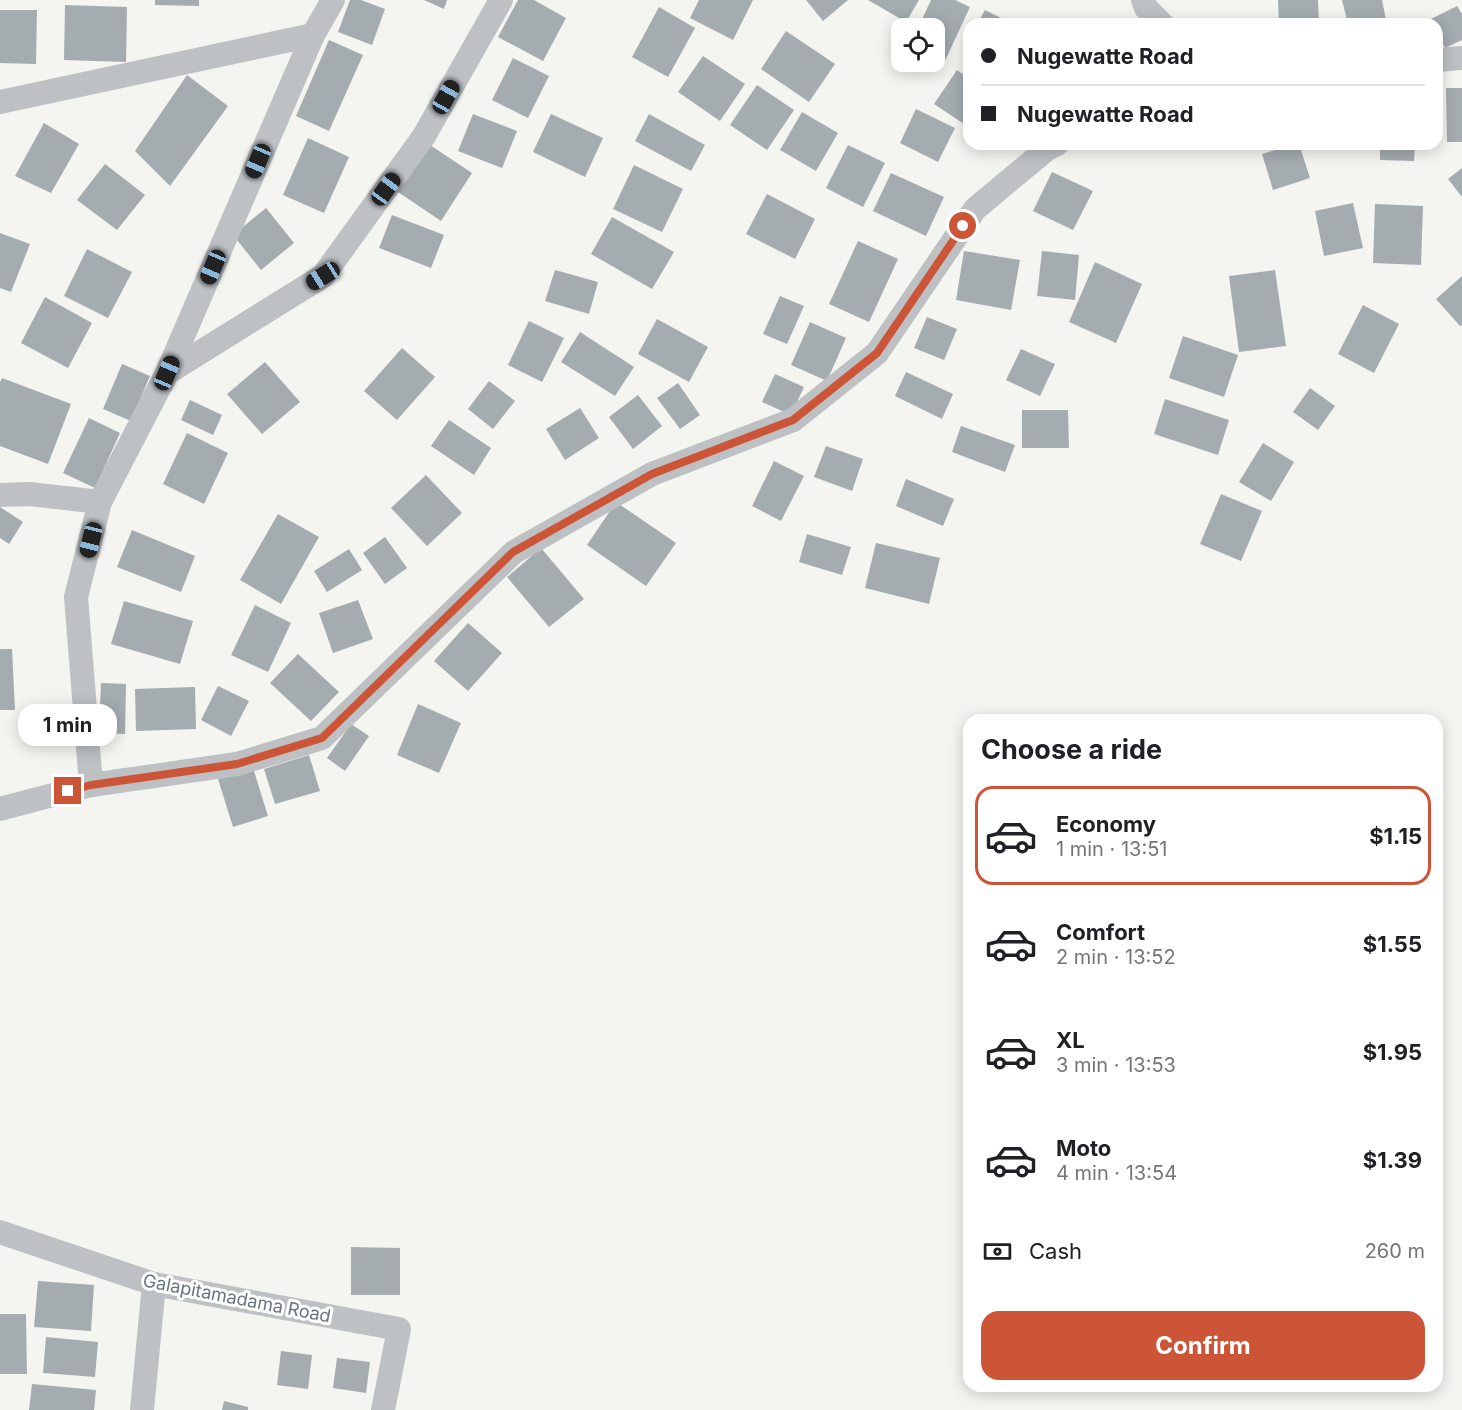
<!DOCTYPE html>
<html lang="en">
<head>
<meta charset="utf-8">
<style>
	body { margin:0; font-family:Inter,sans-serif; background:#f6f6f6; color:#202124; height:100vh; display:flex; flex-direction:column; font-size:22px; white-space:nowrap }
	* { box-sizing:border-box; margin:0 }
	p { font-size:20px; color:#757577 }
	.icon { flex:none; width:33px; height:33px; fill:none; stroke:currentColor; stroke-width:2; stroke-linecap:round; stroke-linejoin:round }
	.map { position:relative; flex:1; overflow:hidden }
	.sheet { position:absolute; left:963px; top:714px; width:480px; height:678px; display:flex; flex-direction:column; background:#fff; border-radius:18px; box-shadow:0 3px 15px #0003 }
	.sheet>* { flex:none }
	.hud { position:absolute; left:963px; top:18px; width:480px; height:132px; border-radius:18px; box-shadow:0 3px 15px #0003; display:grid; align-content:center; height:132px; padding:0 18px; background:#fff }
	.buttons { position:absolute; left:891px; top:18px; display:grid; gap:12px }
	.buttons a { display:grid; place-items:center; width:54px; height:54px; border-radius:12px; background:#fff; box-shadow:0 3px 15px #0003; font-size:30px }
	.end { position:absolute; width:27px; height:27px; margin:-14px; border:8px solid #cd5537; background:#fff; box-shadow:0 0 0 3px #fff }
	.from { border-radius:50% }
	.bubble { position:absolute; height:42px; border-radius:18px; background:#fff; box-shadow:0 3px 15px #0003; font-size:20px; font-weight:700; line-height:42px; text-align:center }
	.car { position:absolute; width:18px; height:36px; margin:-18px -9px; border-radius:8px; box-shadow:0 0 4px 2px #0007; background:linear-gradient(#222 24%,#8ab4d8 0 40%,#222 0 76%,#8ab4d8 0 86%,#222 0) }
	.hud b { display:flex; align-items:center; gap:21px; height:57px; font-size:22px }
	.hud b+b { border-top:2px solid #e0e0e0 }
	.hud i { width:15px; height:15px; background:#202124 }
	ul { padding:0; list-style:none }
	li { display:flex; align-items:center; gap:18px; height:99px; margin:0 12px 9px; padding:0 6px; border:3px solid transparent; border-radius:18px }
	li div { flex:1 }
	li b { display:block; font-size:22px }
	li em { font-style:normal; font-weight:700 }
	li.on { border-color:#cd5537 }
	li>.icon { width:54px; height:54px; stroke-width:1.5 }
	h2 { padding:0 18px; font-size:27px; line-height:72px }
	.pay { display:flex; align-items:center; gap:15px; height:66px; padding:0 18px; font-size:22px }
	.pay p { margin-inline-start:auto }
	.action { display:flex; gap:12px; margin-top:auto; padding:12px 18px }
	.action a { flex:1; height:69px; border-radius:18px; background:#cd5537; color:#fff; font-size:24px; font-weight:700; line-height:69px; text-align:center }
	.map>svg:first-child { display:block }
</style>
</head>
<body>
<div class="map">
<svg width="1462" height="1410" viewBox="0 0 1462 1410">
	<rect width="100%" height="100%" fill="#f4f4f0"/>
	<g fill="#a4acb0">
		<polygon points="155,0 199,0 199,6 155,5"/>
		<polygon points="350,0 361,0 385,9 372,45 338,32"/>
		<polygon points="424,0 447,0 444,9"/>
		<polygon points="518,0 534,0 566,18 543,61 498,37"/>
		<polygon points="699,0 753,0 733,40 690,18"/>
		<polygon points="806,0 848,0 823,21"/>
		<polygon points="868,0 919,0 906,22"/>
		<polygon points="931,0 955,0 970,7 944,63 934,58 934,28 918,28"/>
		<polygon points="1278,0 1318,0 1319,24 1279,24"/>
		<polygon points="1342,0 1382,0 1386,20 1368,24 1348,24"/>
		<polygon points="65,5 127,7 126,62 64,60"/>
		<polygon points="1457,6 1462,14 1462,40 1445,48 1437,32 1437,24 1433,24 1431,19"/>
		<polygon points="659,7 695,28 668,77 632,57"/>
		<polygon points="0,10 37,10 36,64 0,63"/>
		<polygon points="985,10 1013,24 977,24"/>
		<polygon points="786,31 835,64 809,102 761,69"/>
		<polygon points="329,40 363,55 329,131 296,116"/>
		<polygon points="703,56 745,84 720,121 678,92"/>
		<polygon points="513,58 549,76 528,118 492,100"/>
		<polygon points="957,70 969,79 969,123 967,126 934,104"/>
		<polygon points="187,75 228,106 170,186 135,151"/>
		<polygon points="757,85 794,110 767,150 730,125"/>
		<polygon points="1446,88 1462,88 1462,142 1447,142"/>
		<polygon points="916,109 955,128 938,162 900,143"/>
		<polygon points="802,112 838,133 816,171 780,150"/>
		<polygon points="473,114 517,131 502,168 458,151"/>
		<polygon points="551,114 603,138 585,177 533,152"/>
		<polygon points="649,114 705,145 691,171 635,141"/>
		<polygon points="44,123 79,144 51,193 15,176"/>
		<polygon points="308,138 349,157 324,213 283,195"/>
		<polygon points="427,143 472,173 441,221 395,190"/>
		<polygon points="1295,144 1299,144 1310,178 1273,190 1262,154"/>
		<polygon points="1380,144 1415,144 1414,161 1380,160"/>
		<polygon points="848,145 885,163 863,207 826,188"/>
		<polygon points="105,164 145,195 117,230 77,200"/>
		<polygon points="634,165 683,189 662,232 613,209"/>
		<polygon points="1462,168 1462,197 1448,179"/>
		<polygon points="1052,172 1093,191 1073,230 1033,211"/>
		<polygon points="891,173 944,197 926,236 873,211"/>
		<polygon points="767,194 815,219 795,259 746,234"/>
		<polygon points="1353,203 1363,248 1324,256 1315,211"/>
		<polygon points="1375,204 1423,206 1421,265 1373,263"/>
		<polygon points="266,208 294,243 261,270 233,235"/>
		<polygon points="392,215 444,235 431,268 379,248"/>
		<polygon points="612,217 674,252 652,289 591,254"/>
		<polygon points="0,233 30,244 11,292 0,288"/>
		<polygon points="858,241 898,259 869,322 829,304"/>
		<polygon points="87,249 132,272 108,318 64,296"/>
		<polygon points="964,251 1020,260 1011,310 956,300"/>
		<polygon points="1042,251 1079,255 1075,300 1037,296"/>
		<polygon points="1095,262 1142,284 1116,343 1069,322"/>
		<polygon points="555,270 598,282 589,314 545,301"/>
		<polygon points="1275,270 1286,346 1239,352 1229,276"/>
		<polygon points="1462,276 1462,325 1460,326 1436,299"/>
		<polygon points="780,296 804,306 787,344 763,334"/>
		<polygon points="45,297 92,323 68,368 21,343"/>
		<polygon points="1363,305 1399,324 1374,373 1338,354"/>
		<polygon points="927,317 957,329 944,360 914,348"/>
		<polygon points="657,319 708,347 689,382 638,354"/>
		<polygon points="529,321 564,338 542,382 508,365"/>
		<polygon points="810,322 846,338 827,381 791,365"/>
		<polygon points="580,332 634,367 615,396 561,362"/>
		<polygon points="1183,336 1238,355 1224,397 1169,378"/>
		<polygon points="402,348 435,377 397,420 364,391"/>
		<polygon points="1021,349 1055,364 1040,396 1006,380"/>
		<polygon points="265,362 300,402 262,434 227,394"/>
		<polygon points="122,364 150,376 131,421 103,409"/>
		<polygon points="906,372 953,394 942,419 895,396"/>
		<polygon points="775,374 804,387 791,415 762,402"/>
		<polygon points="2,378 71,404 48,464 0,446 0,382"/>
		<polygon points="489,381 515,401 493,429 468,409"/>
		<polygon points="678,383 700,415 680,429 657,398"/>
		<polygon points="1310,388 1335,406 1318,430 1293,412"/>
		<polygon points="638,395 662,426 633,449 609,417"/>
		<polygon points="1165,399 1229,420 1218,455 1154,434"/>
		<polygon points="190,400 222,415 213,435 181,420"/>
		<polygon points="580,408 599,438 565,460 546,429"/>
		<polygon points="1022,410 1068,410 1069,448 1022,448"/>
		<polygon points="89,418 120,433 95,488 63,473"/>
		<polygon points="449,420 491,448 474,475 431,446"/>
		<polygon points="961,426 1015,445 1005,472 952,452"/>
		<polygon points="187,433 228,453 204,504 163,484"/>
		<polygon points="1263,443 1294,462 1271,501 1239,482"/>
		<polygon points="826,446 863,459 852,491 814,477"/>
		<polygon points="774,461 804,476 781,521 752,506"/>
		<polygon points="426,475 462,513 427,546 391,508"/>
		<polygon points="906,479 954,499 943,526 896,506"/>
		<polygon points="1221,494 1262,511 1241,561 1200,544"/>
		<polygon points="616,502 676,543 646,586 587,545"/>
		<polygon points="0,507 23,522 9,544 0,538"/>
		<polygon points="278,514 319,537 281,604 240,580"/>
		<polygon points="132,530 195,556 181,592 117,567"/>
		<polygon points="807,534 851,547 842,575 799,562"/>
		<polygon points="385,537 407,568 385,584 363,553"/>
		<polygon points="876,543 940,558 929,604 865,588"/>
		<polygon points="541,548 584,599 549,627 507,577"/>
		<polygon points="349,549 362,570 327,592 314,571"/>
		<polygon points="358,600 373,639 333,653 319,613"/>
		<polygon points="124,601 193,621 180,664 111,644"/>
		<polygon points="255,605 291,623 268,672 231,655"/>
		<polygon points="468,623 502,653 468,691 434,661"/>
		<polygon points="0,649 12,649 15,710 0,710"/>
		<polygon points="298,654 339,692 311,721 270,683"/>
		<polygon points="101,683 126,684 125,734 99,733"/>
		<polygon points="218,686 249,701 231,736 201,720"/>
		<polygon points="195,687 196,729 136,731 135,689"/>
		<polygon points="418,704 461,723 439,773 397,755"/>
		<polygon points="351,724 369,736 345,771 327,758"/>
		<polygon points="309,755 320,791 275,804 264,769"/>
		<polygon points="253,768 268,816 233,827 218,779"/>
		<polygon points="351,1247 400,1248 400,1295 351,1295"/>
		<polygon points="38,1281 94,1285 91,1331 34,1327"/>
		<polygon points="0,1314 26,1314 27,1374 0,1374"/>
		<polygon points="46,1337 98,1342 95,1377 43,1373"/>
		<polygon points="281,1351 312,1355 308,1389 277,1385"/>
		<polygon points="337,1358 370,1362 366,1393 333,1388"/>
		<polygon points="32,1384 96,1390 94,1410 29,1410"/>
		<polygon points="224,1401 248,1407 248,1410 222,1410"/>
	</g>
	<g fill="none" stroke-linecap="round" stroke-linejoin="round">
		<g stroke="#bdc1c4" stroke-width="24">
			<polyline points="1143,0 1146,8 1162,24"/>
			<polyline points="1437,60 1462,58"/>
			<polyline points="0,102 313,35 333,0"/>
			<polyline points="167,373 323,276 424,136 501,0"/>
			<polyline points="0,495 29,494 100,502"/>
			<polyline points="91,785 76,597 100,502 167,373 313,35"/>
			<polyline points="0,809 91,785 237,764 322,738 514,552 652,474 793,420 877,353 975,209 1047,149 1057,144"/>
			<polyline points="0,1232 154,1284 399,1329 383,1410"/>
			<polyline points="142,1410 154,1284"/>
		</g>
	</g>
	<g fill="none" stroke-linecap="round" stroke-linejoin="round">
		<polyline stroke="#cd5537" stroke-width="8" points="68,791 91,785 237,764 322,738 513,552 652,474 793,420 877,353 963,226"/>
	</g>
	<g text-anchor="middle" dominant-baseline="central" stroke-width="6" stroke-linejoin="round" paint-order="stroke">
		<g font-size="18" fill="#66747e" stroke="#fff">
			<text transform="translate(237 1298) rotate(11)">Galapitamadama Road</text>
		</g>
	</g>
</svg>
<div class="buttons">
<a><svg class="icon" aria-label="locate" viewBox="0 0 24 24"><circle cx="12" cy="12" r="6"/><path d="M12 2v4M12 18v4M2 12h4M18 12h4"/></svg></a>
</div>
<i class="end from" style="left:963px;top:226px"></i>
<i class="end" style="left:68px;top:791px"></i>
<div class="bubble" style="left:18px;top:704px;width:99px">1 min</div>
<i class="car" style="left:446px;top:97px;rotate:29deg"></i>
<i class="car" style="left:258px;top:161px;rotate:203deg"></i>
<i class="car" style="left:386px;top:189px;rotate:36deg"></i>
<i class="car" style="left:213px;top:267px;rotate:203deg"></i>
<i class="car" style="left:323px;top:276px;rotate:238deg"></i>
<i class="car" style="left:167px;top:373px;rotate:23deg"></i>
<i class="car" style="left:91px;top:540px;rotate:194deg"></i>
<div class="hud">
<b><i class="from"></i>Nugewatte Road</b>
<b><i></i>Nugewatte Road</b>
</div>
<section class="sheet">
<h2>Choose a ride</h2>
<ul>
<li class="on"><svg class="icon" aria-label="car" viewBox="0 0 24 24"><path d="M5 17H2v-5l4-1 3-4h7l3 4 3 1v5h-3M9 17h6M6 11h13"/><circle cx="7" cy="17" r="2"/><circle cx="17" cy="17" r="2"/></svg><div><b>Economy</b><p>1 min · 13:51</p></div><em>$1.15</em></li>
<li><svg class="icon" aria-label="car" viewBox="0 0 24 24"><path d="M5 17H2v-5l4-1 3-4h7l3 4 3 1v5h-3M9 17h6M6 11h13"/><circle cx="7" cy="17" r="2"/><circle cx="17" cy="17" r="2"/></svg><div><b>Comfort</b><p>2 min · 13:52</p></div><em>$1.55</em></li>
<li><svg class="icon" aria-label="car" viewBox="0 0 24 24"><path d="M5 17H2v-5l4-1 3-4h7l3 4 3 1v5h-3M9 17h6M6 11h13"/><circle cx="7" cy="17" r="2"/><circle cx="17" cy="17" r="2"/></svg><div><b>XL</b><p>3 min · 13:53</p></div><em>$1.95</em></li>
<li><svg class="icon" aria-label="car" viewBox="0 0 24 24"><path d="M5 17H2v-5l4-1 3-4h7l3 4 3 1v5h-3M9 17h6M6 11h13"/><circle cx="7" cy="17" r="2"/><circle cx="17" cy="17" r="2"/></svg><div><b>Moto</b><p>4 min · 13:54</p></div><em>$1.39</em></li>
</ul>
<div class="pay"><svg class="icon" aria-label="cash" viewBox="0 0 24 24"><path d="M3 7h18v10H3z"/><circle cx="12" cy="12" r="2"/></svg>Cash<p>260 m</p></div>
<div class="action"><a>Confirm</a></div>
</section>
</div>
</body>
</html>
